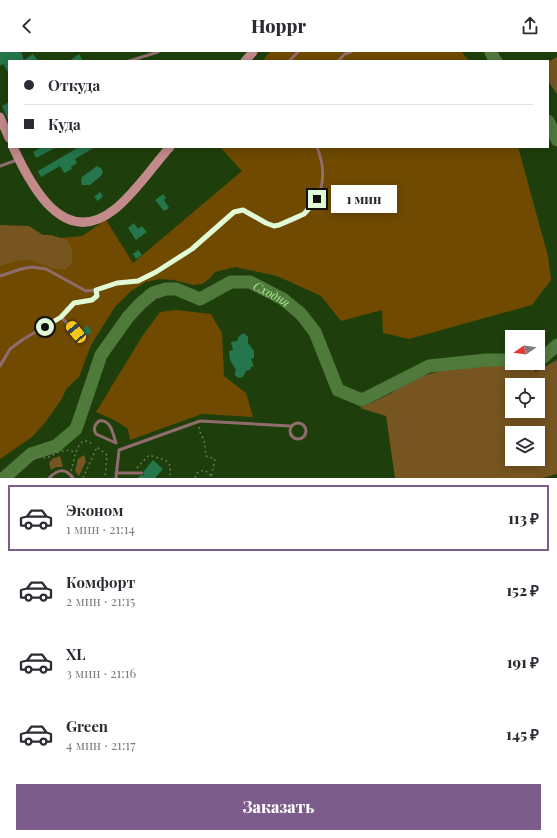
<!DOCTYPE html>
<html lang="ru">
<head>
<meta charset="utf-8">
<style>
	body { margin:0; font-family:"Playfair Display",serif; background:#f2f2f3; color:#2b2b33; height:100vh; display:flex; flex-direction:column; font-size:15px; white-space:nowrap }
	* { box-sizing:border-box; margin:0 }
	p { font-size:13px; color:#7c7c81 }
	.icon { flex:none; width:22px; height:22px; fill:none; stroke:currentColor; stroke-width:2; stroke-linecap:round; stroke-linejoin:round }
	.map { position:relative; height:426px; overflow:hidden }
	.details { display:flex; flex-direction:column; background:#fff; flex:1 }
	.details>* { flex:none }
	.top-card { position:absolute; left:8px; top:8px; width:541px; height:88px; border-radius:0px; box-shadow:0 2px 10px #0003; display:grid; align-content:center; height:88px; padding:0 16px; background:#fff }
	.needle { width:26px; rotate:257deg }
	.fabs { position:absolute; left:505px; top:278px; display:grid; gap:8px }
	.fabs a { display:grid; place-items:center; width:40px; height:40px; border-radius:0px; background:#fff; box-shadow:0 2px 10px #0003; font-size:20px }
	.end { position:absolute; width:18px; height:18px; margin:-9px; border:5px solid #e1fbd7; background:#111; box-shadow:0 0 0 2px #111 }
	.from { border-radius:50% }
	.bubble { position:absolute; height:28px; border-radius:0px; background:#fff; box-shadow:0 2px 10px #0003; font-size:13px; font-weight:800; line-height:28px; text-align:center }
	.car { position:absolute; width:12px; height:24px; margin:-12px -6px; border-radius:5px; box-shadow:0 0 3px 1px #0007; background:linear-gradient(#f5c518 24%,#345 0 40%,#f5c518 0 76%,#345 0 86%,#f5c518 0) }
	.top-card b { display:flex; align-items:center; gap:14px; height:38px; font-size:15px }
	.top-card b+b { border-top:1px solid #e1e1e2 }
	.top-card i { width:10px; height:10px; background:#2b2b33 }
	ul { padding:7px 0 0; list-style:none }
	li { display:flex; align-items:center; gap:12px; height:66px; margin:0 8px 6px; padding:0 8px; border:2px solid transparent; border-radius:0px }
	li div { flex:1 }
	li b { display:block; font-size:15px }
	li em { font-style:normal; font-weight:800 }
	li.selected { border-color:#7b5c8a }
	li>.icon { width:36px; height:36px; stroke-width:1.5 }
	.cta { display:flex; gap:8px; margin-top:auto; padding:8px 16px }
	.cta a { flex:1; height:46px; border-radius:0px; background:#7b5c8a; color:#fff; font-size:16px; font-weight:800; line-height:46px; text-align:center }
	header { display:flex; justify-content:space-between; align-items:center; height:52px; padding:0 16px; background:#fff; font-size:18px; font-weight:800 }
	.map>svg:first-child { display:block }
</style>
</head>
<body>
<header><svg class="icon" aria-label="back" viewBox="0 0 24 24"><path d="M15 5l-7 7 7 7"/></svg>Hoppr<svg class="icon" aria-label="share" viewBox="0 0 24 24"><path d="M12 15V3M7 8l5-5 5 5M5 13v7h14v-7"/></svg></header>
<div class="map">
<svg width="557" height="426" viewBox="0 0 557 426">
	<rect width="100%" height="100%" fill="#1e3f0b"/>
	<g fill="#6f4a00">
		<polygon points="270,0 462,0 469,9 262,9"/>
		<polygon points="220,95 518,95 548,204 551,228 532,253 409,287 383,281 382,258 341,269 321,244 277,224 235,215 215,220 209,227 202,232 193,233 174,228 159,227 146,230 131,239 115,255 91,293 79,325 67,336 61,348 44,372 32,385 0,407 0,191 82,184 106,168 133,211 242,119"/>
		<polygon points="177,258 211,262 222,281 224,324 246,341 253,365 202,362 130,388 128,377 116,369 96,360 143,283 160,260"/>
	</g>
	<g fill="#765520" fill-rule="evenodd">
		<polygon points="557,5 557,42 548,29 548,10"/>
		<path d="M0,173L29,174L43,183H51L67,188C71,195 74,201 72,209C66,228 40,209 28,208C19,208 8,211 0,214Z"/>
		<path d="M557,308V422L542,426H395L386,364L360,356L390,342L413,327L443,318L482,312L532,311L535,320ZM512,333H538V359H512ZM512,381H538V407H512Z"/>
		<polygon points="84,403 86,409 79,424 75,419 78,407"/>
		<polygon points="60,404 63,415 56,415 51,418 49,411 52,407"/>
	</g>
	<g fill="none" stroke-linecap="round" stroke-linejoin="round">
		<g stroke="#4f7a3c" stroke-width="13">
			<polyline points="491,0 494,7 496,9"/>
			<polyline points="548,69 557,88"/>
			<polyline points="538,308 540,308 557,293"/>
			<path id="s1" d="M4,426L31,402L56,394L76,377L101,303L128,265L140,252L153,241L166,237H176L200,247L231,230H250L283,247L301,262L315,280L338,338L362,348L429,314L486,308H512"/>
		</g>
	</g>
	<g fill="#25764c">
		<polygon points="0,0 21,0 24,8 33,2 38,9 9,9 9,22 3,12 0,14"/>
		<polygon points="79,2 83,9 69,9"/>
		<polygon points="9,50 9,70 2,54"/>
		<polygon points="42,95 57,95 36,106 33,100"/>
		<polygon points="79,95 95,95 75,107 77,111 71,115 72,117 64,121 60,114 41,125 38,119"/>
		<polygon points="97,114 101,116 103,120 101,124 90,133 82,133 81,129 82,125"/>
		<polygon points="100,140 103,144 98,149 94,145"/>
		<polygon points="163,142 166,146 164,148 169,156 164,159 155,148"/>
		<polygon points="134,171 138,177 142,174 147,180 136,188 128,176"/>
		<polygon points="138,198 142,203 136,207 133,202"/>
		<polygon points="87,273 92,279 87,284 82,279"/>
		<polygon points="244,281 248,285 248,291 254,299 254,306 251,307 254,314 251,315 250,318 246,319 243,325 239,326 235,324 235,320 236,318 230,308 229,299 233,298 231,290 237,289 239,284"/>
		<polygon points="153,408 163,417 155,426 138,426 139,424 144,423 144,419"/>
	</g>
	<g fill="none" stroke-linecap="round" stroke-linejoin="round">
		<g stroke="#5f7d4f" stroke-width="1.5" stroke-dasharray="2 3" stroke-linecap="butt">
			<polyline points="199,375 199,378 204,388 206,404 215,407 211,426"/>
			<path d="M137,416L149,403C163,408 174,406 169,426"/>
			<path d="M71,419C75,408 74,397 83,389H88L92,392"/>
			<polyline points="11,426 24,413 32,408 37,405 47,406 61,399 70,398 75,401"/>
			<polyline points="83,426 97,395 107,403 105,426"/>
			<polyline points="195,426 197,421 204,418 210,422 210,426"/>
		</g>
		<g stroke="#906c6d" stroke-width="3">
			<polyline points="129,9 158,0"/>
			<polyline points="289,9 298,0"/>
			<polyline points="338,9 345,2 351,0"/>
			<polyline points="0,114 17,108"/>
			<path d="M0,224L21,217L32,215L46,217L86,239L96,238L117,231L138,229L156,220L192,197L234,160L243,158L274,174C316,168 332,133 317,95"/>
			<polyline points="61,265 76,280"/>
			<polyline points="0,314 10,297 22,288 61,265 74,251 92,248 97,244 96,238"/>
			<path d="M99,369C111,367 113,382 116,391L96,382C93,377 94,373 99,369Z"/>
			<circle cx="298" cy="379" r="8"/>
			<polyline points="116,421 142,421"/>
			<path d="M49,426C57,418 65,415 73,426"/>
			<polyline points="116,426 119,398 200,369 290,374"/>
		</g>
		<g stroke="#c38a8c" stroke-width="9">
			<polyline points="245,9 253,0"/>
			<polyline points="0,65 9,86"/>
			<path d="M13,95C31,134 64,198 115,157C136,140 152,115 170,95"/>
		</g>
	</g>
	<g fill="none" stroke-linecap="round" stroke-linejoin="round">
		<polyline stroke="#e1fbd7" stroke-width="5" points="45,275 61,265 74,251 92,248 97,244 96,238 117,231 138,229 156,220 192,197 234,160 243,158 266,171 274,174 279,173 304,162 317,147"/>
	</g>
	<g text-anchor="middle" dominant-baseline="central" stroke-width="3" stroke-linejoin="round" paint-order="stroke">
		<g font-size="12" font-style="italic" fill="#acea92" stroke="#102207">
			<text stroke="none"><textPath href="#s1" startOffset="377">Сходня</textPath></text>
		</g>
	</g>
</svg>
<div class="fabs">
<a><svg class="needle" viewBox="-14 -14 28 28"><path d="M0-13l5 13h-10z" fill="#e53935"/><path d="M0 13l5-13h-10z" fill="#7c7c81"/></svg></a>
<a><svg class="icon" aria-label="locate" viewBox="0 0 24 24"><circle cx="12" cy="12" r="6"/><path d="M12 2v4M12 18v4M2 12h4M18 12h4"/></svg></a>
<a><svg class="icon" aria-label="layers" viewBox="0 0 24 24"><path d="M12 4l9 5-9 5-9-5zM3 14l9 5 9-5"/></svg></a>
</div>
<i class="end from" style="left:45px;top:275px"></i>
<i class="end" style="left:317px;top:147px"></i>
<div class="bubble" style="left:331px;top:133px;width:66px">1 мин</div>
<i class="car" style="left:76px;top:280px;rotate:321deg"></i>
<div class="top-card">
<b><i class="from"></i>Откуда</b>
<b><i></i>Куда</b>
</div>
</div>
<section class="details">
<ul>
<li class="selected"><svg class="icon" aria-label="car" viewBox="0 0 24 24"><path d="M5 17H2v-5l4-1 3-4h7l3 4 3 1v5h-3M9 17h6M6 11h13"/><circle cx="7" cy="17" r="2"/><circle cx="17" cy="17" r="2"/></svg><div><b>Эконом</b><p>1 мин · 21:14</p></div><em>113 ₽</em></li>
<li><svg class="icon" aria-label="car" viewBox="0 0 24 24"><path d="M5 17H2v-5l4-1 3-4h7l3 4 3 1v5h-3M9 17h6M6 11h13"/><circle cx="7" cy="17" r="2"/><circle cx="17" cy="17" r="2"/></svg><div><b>Комфорт</b><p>2 мин · 21:15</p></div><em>152 ₽</em></li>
<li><svg class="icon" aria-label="car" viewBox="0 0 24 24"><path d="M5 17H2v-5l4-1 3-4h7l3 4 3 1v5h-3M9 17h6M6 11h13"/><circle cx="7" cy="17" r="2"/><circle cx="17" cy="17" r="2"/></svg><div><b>XL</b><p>3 мин · 21:16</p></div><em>191 ₽</em></li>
<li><svg class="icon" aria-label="car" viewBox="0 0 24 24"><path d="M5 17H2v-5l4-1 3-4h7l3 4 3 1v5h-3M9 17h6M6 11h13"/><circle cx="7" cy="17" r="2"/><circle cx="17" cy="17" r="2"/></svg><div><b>Green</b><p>4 мин · 21:17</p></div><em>145 ₽</em></li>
</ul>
<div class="cta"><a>Заказать</a></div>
</section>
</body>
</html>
